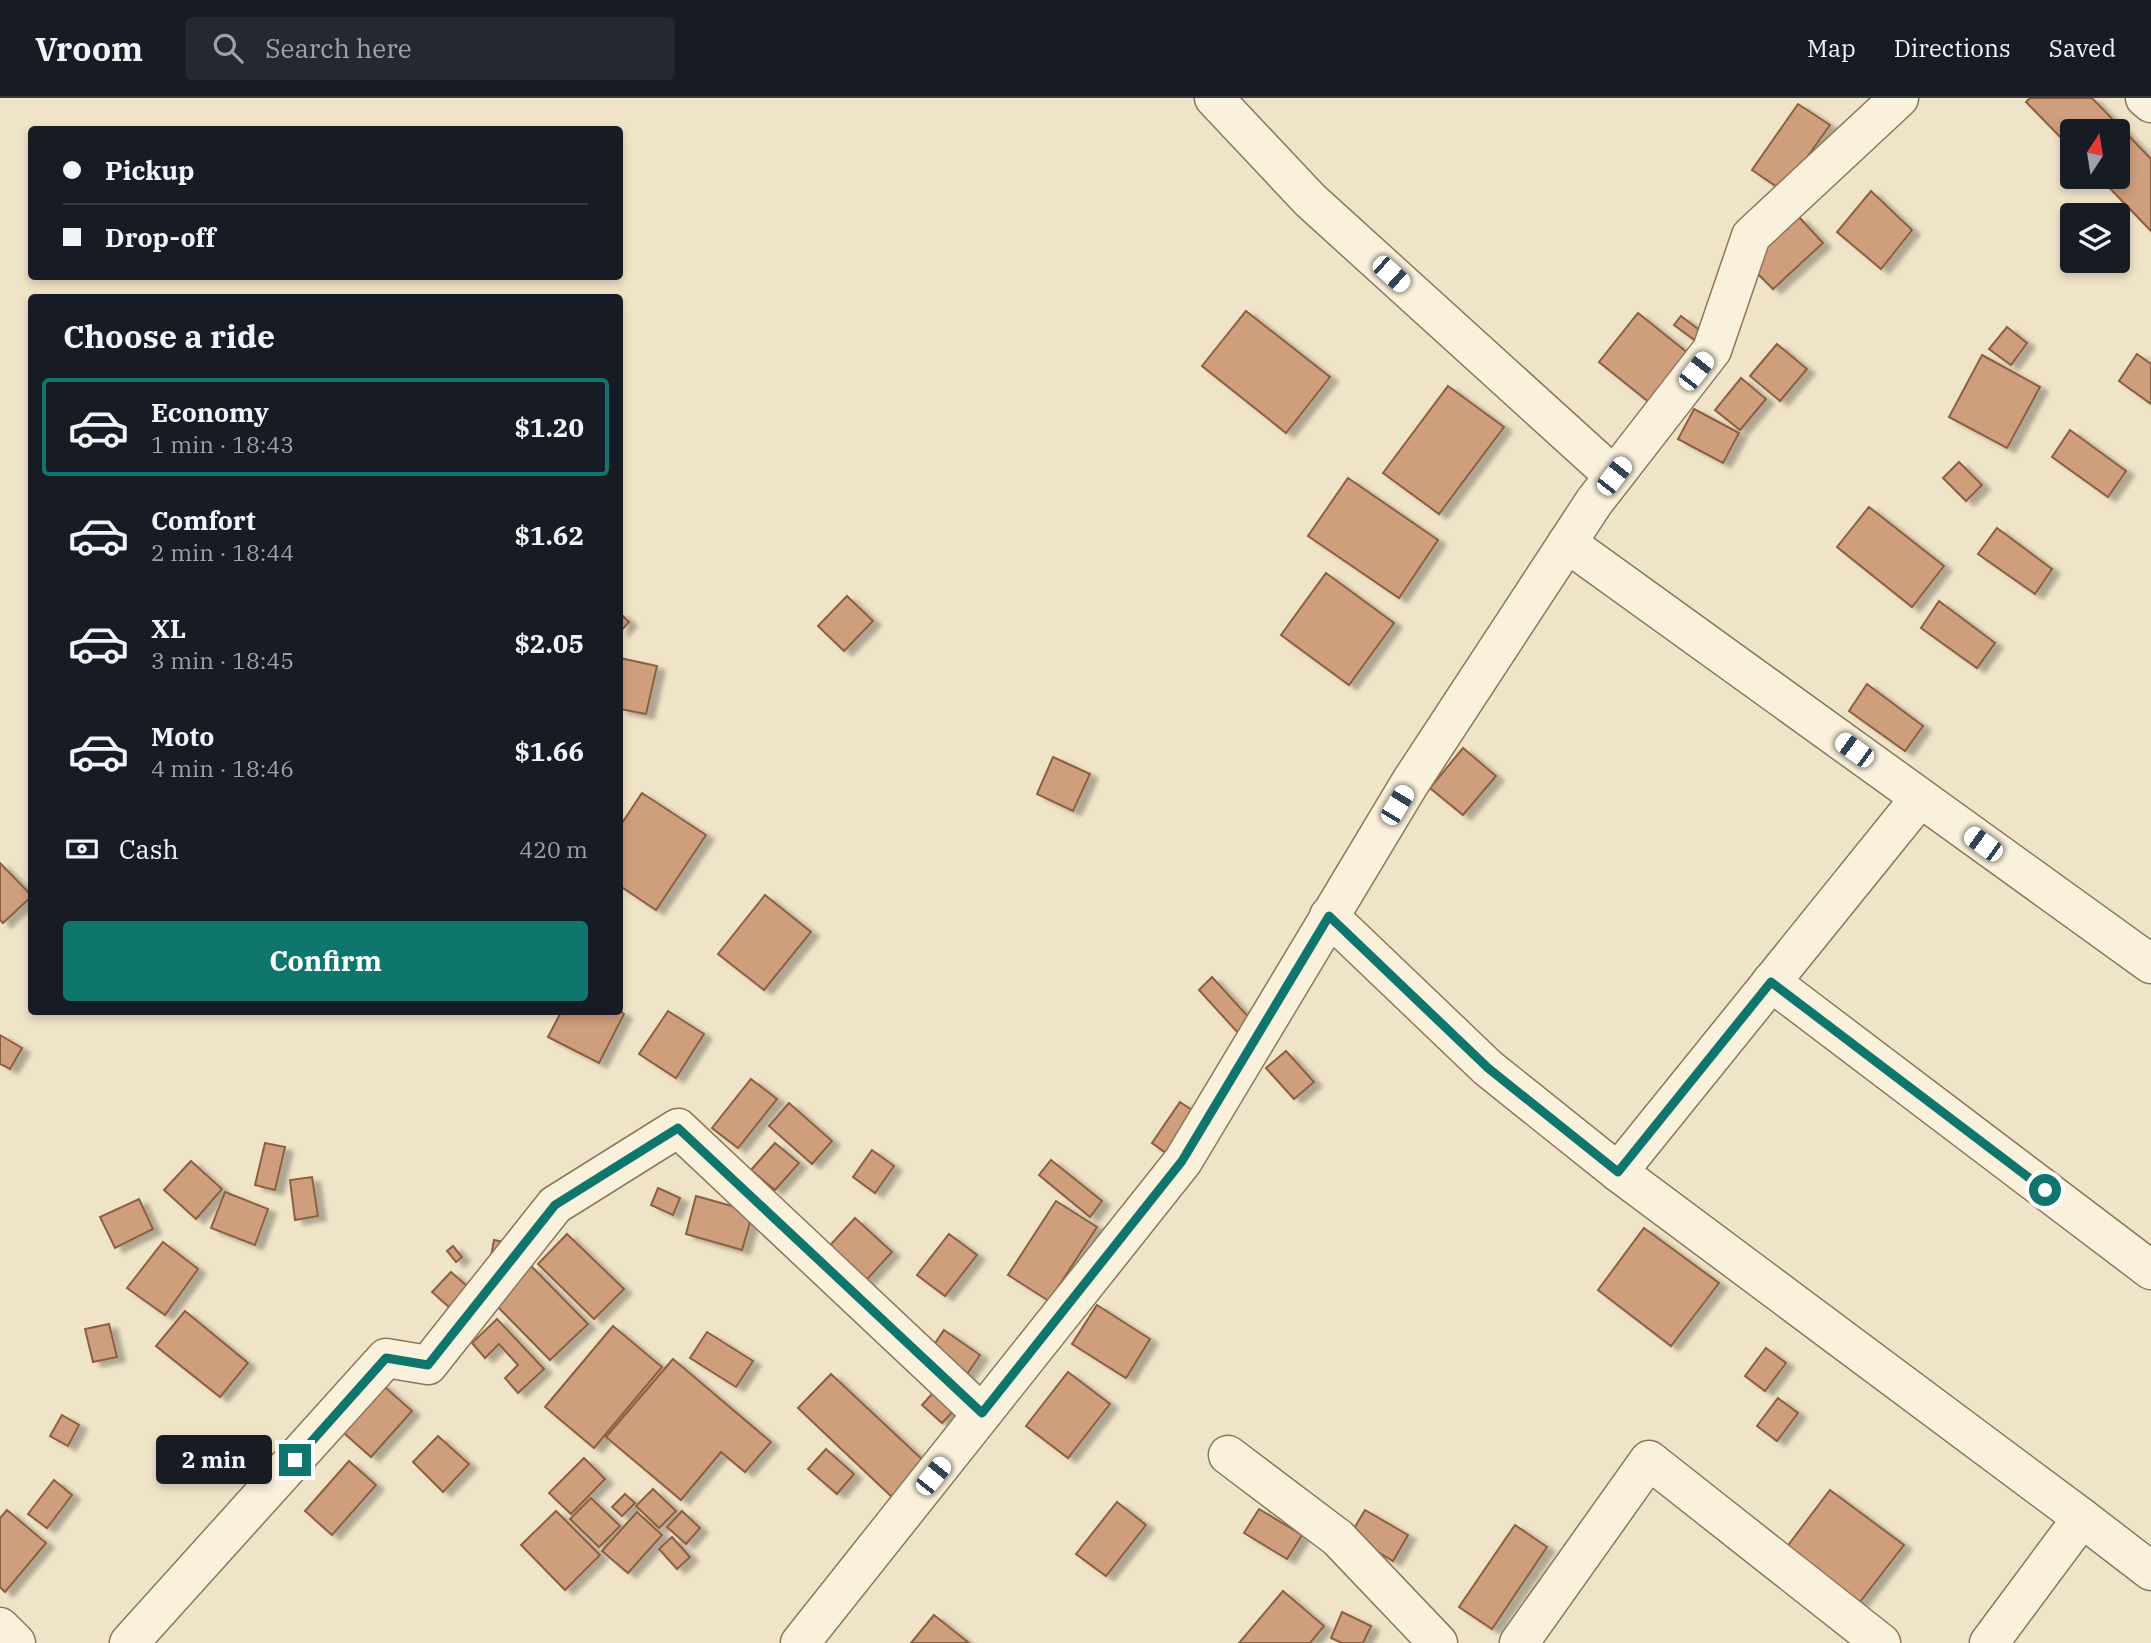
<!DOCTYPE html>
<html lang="en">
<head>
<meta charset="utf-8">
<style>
	body { margin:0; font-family:"IBM Plex Serif",serif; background:#242831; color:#f1f3f6; height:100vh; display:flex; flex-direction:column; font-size:26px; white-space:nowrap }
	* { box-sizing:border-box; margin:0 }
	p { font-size:23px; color:#9ea1a6 }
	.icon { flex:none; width:38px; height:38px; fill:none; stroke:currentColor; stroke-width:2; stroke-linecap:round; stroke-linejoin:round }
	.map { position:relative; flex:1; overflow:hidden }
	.panel { position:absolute; left:28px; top:196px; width:595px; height:721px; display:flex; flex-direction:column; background:#171b24; border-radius:7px; box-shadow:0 4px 10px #0003 }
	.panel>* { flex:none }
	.guide { position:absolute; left:28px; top:28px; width:595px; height:154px; border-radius:7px; box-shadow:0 4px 10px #0003; display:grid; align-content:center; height:154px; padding:0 35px; background:#171b24 }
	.needle { width:46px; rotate:12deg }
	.controls { position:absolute; left:2060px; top:21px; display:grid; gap:14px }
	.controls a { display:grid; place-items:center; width:70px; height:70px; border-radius:7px; background:#171b24; box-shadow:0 4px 10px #0003; font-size:35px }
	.end { position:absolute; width:32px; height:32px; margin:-16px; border:9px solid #0f766e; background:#fff; box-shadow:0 0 0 4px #fff }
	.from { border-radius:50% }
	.bubble { position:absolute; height:49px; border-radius:7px; background:#171b24; box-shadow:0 4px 10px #0003; font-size:23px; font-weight:700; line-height:49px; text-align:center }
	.car { position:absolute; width:21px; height:42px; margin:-21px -10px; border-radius:9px; box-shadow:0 0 5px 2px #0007; background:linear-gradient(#fff 24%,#345 0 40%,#fff 0 76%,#345 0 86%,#fff 0) }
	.guide b { display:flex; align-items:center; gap:24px; height:66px; font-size:26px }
	.guide b+b { border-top:2px solid #363941 }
	.guide i { width:18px; height:18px; background:#f1f3f6 }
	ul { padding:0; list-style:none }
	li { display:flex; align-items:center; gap:21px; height:98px; margin:0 14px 10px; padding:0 21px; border:4px solid transparent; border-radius:7px }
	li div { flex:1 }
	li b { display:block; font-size:26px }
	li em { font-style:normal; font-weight:700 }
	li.on { border-color:#0f766e }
	li>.icon { width:63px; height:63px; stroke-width:1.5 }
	h2 { padding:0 35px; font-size:32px; line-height:84px }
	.pay { display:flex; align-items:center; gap:18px; height:77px; padding:0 35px; font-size:26px }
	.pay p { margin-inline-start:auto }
	.cta { display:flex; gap:14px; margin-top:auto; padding:14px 35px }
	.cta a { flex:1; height:80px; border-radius:7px; background:#0f766e; color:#fff; font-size:28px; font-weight:700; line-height:80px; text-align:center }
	header { display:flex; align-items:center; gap:42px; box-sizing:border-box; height:98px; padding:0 35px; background:#171b24; border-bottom:2px solid #363941 }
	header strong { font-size:33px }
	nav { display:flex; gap:38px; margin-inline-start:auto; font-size:24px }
	.search { width:490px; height:63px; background:#242831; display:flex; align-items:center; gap:18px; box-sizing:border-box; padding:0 24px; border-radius:7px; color:#9ea1a6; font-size:26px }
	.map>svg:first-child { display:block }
</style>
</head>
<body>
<header>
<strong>Vroom</strong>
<div class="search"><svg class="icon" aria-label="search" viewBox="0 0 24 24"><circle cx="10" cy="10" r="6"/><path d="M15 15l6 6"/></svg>Search here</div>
<nav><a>Map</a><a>Directions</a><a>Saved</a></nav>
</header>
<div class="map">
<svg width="2151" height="1545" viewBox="0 0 2151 1545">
	<defs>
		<filter id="shadow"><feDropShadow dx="8" dy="4.5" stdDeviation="2" flood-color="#0004"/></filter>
	</defs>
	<rect width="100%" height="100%" fill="#f0e4c8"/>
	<g fill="#cf9f7d" stroke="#8d5f41" stroke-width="2" filter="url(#shadow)">
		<polygon points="2030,0 2092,0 2151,61 2151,133 2099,79 2118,79 2118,33 2072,33 2072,51 2026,4"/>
		<polygon points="1798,6 1830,27 1783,93 1752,72"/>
		<polygon points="1871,93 1912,132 1881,171 1837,134"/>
		<polygon points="1799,119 1823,145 1773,191 1748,166"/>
		<polygon points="1246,213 1330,279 1286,335 1202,268"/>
		<polygon points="1638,215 1689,256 1650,305 1599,264"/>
		<polygon points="1681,218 1706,237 1700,246 1674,227"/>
		<polygon points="2007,229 2027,245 2011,267 1989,251"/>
		<polygon points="1777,246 1807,271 1780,303 1750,278"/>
		<polygon points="2137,256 2151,266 2151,306 2119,283"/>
		<polygon points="1982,257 2040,289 2007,350 1949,319"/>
		<polygon points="1741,280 1766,301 1740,332 1715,312"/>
		<polygon points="1448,288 1504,329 1439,416 1383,375"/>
		<polygon points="1694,311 1739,335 1723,365 1678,341"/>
		<polygon points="2070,332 2126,373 2108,399 2052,359"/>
		<polygon points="1959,364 1982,387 1966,403 1943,380"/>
		<polygon points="1348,380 1438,442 1399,500 1308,438"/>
		<polygon points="1869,409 1944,468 1912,509 1837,449"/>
		<polygon points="1997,430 2052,471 2035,496 1978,456"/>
		<polygon points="1326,475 1394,525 1349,587 1281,537"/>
		<polygon points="847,498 873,523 844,553 818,528"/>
		<polygon points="1939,503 1995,545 1977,570 1921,530"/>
		<polygon points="620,515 629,524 620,534"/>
		<polygon points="620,560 657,568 646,616 620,611"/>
		<polygon points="1867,586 1923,628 1905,653 1849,613"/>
		<polygon points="1463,650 1496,678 1463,717 1430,690"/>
		<polygon points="1053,659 1090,676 1073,713 1037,696"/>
		<polygon points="642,695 706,737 656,812 620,788 620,728"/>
		<polygon points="0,765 32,798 3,825 0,822"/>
		<polygon points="765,797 811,834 764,892 718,856"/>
		<polygon points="1212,879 1253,924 1240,937 1199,892"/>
		<polygon points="620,913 624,916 599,965 548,939 561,914"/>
		<polygon points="668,913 704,936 676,980 639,956"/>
		<polygon points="0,937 22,950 10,971 0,966"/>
		<polygon points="1286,953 1314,984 1294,1001 1266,970"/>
		<polygon points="751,981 777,1001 738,1050 712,1030"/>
		<polygon points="1180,1004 1199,1017 1170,1058 1152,1045"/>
		<polygon points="789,1005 832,1043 812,1066 769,1028"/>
		<polygon points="265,1045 285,1049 275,1092 255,1087"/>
		<polygon points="775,1045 799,1065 775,1092 751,1072"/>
		<polygon points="872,1052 894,1068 875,1095 853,1079"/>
		<polygon points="1051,1062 1102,1103 1090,1119 1039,1077"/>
		<polygon points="191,1063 222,1091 196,1121 164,1092"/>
		<polygon points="312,1079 318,1118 295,1122 290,1082"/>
		<polygon points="658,1090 680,1100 673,1117 651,1107"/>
		<polygon points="225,1094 268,1111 255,1147 211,1130"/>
		<polygon points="696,1098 753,1114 742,1152 686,1136"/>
		<polygon points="139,1101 153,1131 115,1150 100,1119"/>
		<polygon points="1056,1103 1097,1129 1049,1203 1008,1177"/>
		<polygon points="855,1120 892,1154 860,1189 823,1155"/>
		<polygon points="1644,1130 1719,1185 1671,1248 1598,1192"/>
		<polygon points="567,1136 624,1191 594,1221 538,1166"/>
		<polygon points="949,1136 977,1157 945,1198 917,1177"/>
		<polygon points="494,1142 504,1144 489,1169"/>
		<polygon points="163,1144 198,1171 165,1217 127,1190"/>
		<polygon points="453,1148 462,1159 456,1164 447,1153"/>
		<polygon points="531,1168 588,1226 550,1262 493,1204"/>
		<polygon points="451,1174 467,1188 449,1209 432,1194"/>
		<polygon points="1097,1207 1150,1241 1126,1280 1072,1246"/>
		<polygon points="185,1213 248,1265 220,1299 156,1248"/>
		<polygon points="497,1221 544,1271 518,1295 505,1280 518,1267 499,1246 485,1260 472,1245"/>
		<polygon points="109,1226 117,1259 93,1264 85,1231"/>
		<polygon points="613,1228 662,1269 594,1350 545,1309"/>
		<polygon points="944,1232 980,1257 961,1285 925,1260"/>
		<polygon points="707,1234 753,1263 736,1289 690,1260"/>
		<polygon points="1766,1250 1786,1265 1765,1293 1745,1278"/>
		<polygon points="673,1261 771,1344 745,1374 721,1354 681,1402 606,1339"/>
		<polygon points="1068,1274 1110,1306 1068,1360 1026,1328"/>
		<polygon points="831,1276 926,1365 893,1400 798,1310"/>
		<polygon points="377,1282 412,1313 371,1359 336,1328"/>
		<polygon points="941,1286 961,1305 942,1325 922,1307"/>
		<polygon points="1778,1300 1798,1315 1777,1343 1757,1328"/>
		<polygon points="62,1317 79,1327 68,1348 50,1338"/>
		<polygon points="438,1338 469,1366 443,1394 413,1364"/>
		<polygon points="826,1351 854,1376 837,1396 808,1371"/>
		<polygon points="584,1360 605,1381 571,1416 549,1395"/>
		<polygon points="349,1363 376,1387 332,1437 305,1413"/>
		<polygon points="54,1382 72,1397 47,1430 28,1416"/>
		<polygon points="653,1391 676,1413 659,1430 636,1408"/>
		<polygon points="1830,1392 1904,1447 1856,1509 1783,1454"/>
		<polygon points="625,1396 635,1405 622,1418 612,1409"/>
		<polygon points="591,1400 620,1428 599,1449 570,1421"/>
		<polygon points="1117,1404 1146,1427 1106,1478 1076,1456"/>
		<polygon points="1259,1411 1302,1437 1287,1461 1244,1435"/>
		<polygon points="7,1412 46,1445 5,1494 0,1489 0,1420"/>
		<polygon points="1365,1412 1408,1437 1393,1463 1350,1437"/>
		<polygon points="556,1413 600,1457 565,1492 521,1447"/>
		<polygon points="682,1413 700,1430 686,1446 667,1429"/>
		<polygon points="637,1414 662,1437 628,1475 602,1453"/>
		<polygon points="1515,1427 1547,1449 1492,1531 1459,1509"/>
		<polygon points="672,1439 690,1459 677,1471 659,1451"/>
		<polygon points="1283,1493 1324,1528 1310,1545 1239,1545"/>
		<polygon points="1342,1514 1371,1528 1363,1545 1342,1545 1331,1540"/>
		<polygon points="934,1517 969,1545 911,1545"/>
	</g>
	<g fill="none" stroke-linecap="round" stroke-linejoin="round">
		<defs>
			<g id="street">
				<polyline points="1214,0 1310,102 1614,378"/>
				<polyline points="2145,0 2151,5"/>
				<polyline points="1567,445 2151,866"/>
				<polyline points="1329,818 1488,970 1618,1074 2082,1420"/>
				<polyline points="1771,884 2151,1172"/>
				<polyline points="1618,1074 1920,700"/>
				<polyline points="1228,1357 1338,1440 1438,1545"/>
				<polyline points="0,1529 16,1545"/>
				<polyline points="129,1545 386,1260 428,1267 555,1107 678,1030 982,1316"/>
				<polyline points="800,1545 1183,1063 1410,685 1594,404 1712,252 1751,138 1899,0"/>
				<polyline points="1519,1545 1649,1362 1881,1545"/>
				<polyline points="1989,1545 2082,1420 2151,1473"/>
			</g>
		</defs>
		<use href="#street" stroke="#8d765c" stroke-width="41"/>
		<use href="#street" stroke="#faf1dc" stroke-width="38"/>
	</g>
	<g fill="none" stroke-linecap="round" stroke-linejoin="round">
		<polyline stroke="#0f766e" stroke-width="9" points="295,1362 386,1260 428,1267 555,1107 678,1030 982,1315 1182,1063 1329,818 1488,970 1618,1074 1771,884 2045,1092"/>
	</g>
</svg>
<div class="controls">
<a><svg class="needle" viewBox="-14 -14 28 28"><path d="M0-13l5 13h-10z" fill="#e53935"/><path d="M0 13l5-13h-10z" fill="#9ea1a6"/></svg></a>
<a><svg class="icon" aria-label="layers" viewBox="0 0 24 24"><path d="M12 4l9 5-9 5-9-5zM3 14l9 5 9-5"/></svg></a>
</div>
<i class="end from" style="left:2045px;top:1092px"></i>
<i class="end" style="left:295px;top:1362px"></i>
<div class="bubble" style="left:156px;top:1337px;width:116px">2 min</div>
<i class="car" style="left:1391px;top:176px;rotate:132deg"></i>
<i class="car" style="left:1696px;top:273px;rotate:38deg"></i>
<i class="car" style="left:1614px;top:378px;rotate:38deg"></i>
<i class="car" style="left:1854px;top:652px;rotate:306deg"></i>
<i class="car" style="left:1397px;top:707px;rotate:31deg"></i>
<i class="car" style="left:1983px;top:746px;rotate:306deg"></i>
<i class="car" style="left:933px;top:1378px;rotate:39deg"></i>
<div class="guide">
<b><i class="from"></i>Pickup</b>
<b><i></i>Drop-off</b>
</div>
<section class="panel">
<h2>Choose a ride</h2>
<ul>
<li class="on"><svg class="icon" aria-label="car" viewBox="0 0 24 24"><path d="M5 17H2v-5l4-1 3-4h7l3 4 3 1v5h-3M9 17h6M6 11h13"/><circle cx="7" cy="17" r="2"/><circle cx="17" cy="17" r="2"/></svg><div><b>Economy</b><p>1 min · 18:43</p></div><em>$1.20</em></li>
<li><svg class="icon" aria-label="car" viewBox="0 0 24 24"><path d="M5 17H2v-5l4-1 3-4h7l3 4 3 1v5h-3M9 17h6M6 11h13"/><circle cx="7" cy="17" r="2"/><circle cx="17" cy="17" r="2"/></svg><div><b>Comfort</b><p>2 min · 18:44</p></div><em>$1.62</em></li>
<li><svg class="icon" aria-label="car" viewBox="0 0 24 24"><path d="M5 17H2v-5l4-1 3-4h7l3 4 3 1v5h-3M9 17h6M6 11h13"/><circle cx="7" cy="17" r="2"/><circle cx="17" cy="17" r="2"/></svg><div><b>XL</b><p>3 min · 18:45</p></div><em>$2.05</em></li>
<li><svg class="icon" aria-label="car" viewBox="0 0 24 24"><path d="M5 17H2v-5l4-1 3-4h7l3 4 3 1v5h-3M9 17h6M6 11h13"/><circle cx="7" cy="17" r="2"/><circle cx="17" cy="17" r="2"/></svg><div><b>Moto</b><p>4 min · 18:46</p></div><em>$1.66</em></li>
</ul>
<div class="pay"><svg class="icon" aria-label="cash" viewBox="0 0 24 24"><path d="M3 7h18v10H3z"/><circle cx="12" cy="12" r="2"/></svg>Cash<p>420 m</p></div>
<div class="cta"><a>Confirm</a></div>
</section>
</div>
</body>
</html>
